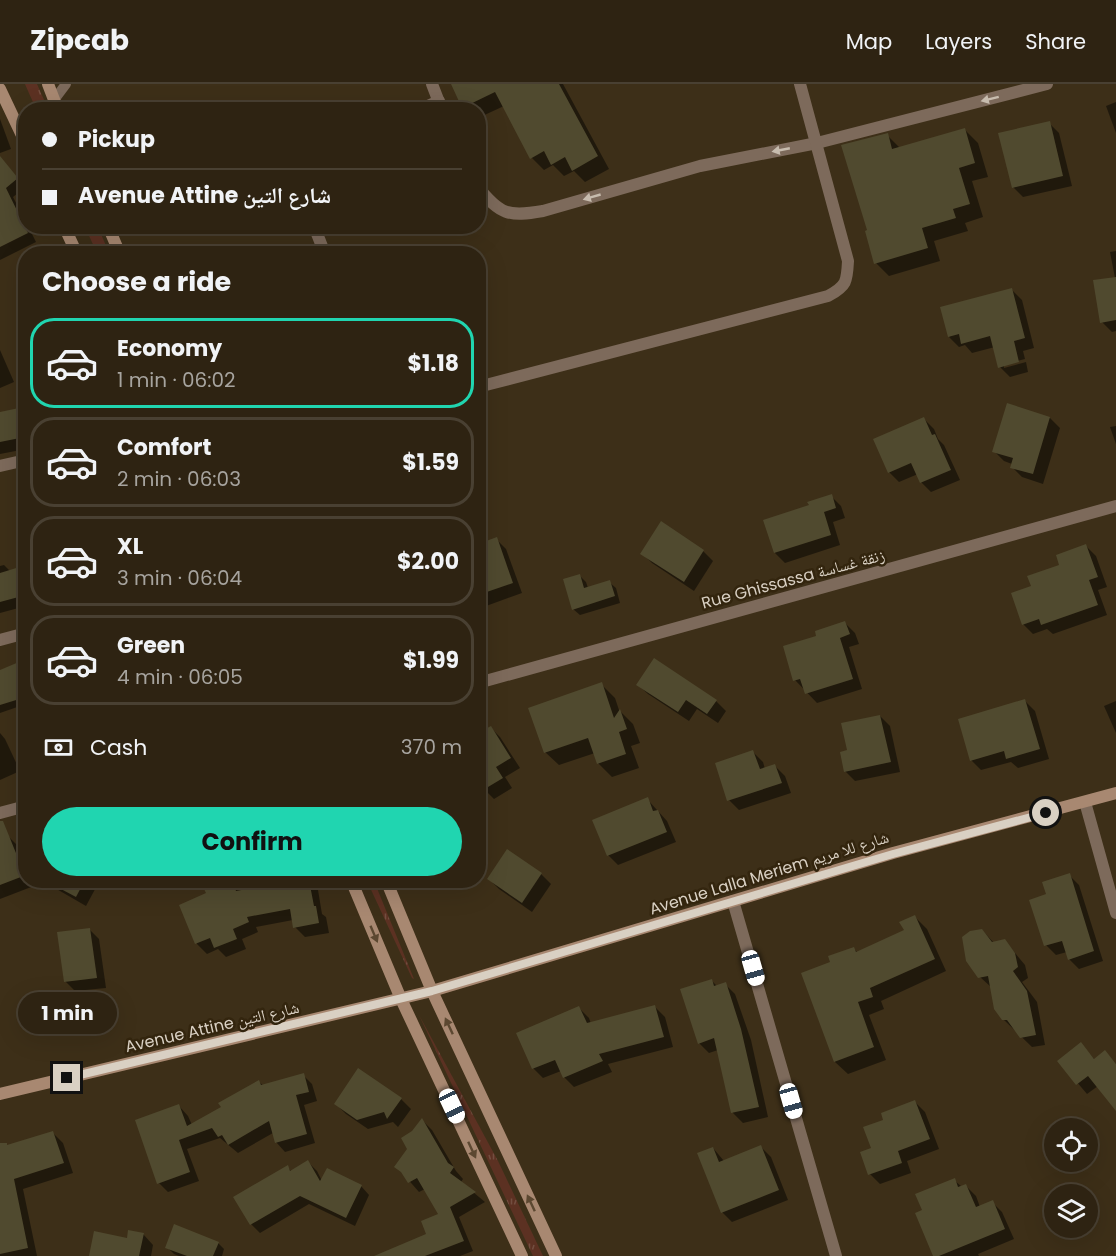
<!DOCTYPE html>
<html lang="en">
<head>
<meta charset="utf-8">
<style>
	body { margin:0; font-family:Poppins,"Noto Naskh Arabic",sans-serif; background:#3a2f20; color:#f1f3f6; height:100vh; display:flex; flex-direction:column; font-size:22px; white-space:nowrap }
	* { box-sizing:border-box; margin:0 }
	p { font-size:20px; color:#a7a49f }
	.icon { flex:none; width:33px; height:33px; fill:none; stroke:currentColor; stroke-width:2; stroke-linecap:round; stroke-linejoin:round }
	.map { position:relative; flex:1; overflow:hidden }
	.side { position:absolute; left:18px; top:162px; width:468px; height:642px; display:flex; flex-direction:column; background:#2e2312; border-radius:24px; box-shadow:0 6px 24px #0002,0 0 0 2px #494032 }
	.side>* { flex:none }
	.hud { position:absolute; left:18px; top:18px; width:468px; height:132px; border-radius:24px; box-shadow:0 6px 24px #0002,0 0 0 2px #494032; display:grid; align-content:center; height:132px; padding:0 24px; background:#2e2312 }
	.controls { position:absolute; left:1044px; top:1034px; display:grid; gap:12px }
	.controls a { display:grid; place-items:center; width:54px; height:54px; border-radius:50%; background:#2e2312; box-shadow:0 6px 24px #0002,0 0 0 2px #494032; font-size:30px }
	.end { position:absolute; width:27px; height:27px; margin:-14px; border:8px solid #d9d0c3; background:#111; box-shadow:0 0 0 3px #111 }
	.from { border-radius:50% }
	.bubble { position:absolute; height:42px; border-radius:21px; background:#2e2312; box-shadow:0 6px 24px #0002,0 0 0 2px #494032; font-size:20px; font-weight:700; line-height:42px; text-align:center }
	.car { position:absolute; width:18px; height:36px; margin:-18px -9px; border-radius:8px; box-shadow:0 0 4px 2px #0007; background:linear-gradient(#fff 24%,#345 0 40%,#fff 0 76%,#345 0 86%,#fff 0) }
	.hud b { display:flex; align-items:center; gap:21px; height:57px; font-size:22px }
	.hud b+b { border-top:2px solid #494032 }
	.hud i { width:15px; height:15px; background:#f1f3f6 }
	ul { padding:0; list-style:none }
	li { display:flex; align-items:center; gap:18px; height:90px; margin:0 12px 9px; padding:0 12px; border:3px solid #494032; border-radius:24px }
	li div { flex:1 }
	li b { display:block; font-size:22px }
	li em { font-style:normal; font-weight:700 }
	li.selected { border-color:#20d5b0 }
	li>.icon { width:54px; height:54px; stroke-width:1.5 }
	h2 { padding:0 24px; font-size:27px; line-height:72px }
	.pay { display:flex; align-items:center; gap:15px; height:66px; padding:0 24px; font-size:22px }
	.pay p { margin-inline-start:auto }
	.primary-button { display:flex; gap:12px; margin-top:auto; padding:12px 24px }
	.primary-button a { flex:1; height:69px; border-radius:36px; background:#20d5b0; color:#111; font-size:24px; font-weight:700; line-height:69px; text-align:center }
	header { display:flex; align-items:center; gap:36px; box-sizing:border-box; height:84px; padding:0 30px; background:#2e2312; border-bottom:2px solid #494032 }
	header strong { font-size:28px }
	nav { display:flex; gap:33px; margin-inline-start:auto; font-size:21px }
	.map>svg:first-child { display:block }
</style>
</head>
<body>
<header>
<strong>Zipcab</strong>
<nav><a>Map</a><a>Layers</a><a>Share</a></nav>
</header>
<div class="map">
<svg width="1116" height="1172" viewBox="0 0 1116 1172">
	<defs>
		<pattern id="grass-tufts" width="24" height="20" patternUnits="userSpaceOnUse" patternTransform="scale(1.5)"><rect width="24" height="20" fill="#5c3122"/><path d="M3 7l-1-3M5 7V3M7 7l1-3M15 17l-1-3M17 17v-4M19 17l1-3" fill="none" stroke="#734e40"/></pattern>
	</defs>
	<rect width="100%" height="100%" fill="#3d2f18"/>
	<g fill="url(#grass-tufts)">
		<polygon points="25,0 37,0 48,25 36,25"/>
		<polygon points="85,143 98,143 109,169 97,169"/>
		<polygon points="367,797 374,797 414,895 412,894"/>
		<polygon points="419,931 498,1077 543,1172 533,1172"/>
	</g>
	<g fill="#0007">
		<polygon points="453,0 563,0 609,85 585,98 574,87 564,92 553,81 544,86 532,74 504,22 478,34 478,26 466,26 463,23"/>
		<polygon points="1116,18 1116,49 1106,22"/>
		<polygon points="0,35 11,65 0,69"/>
		<polygon points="1049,39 1059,49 1072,102 1023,113 1013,103"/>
		<polygon points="964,45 978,59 988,93 972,97 983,133 965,139 968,147 934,157 940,177 889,192 876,179 869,147 887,51 900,64"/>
		<polygon points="0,74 26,103 13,113 26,138 26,142 28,142 36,158 0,176"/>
		<polygon points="1116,167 1116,247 1112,248 1102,238 1115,194 1110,168"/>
		<polygon points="26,190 26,230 16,191"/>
		<polygon points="1012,206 1022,216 1034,264 1023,267 1025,275 1004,280 1004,284 1026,278 1028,288 1010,293 1000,283 995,263 972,269 965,261 959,263 949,253"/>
		<polygon points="0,266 14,298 0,304"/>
		<polygon points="1008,321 1050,334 1060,344 1043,400 1022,393 1012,383 1012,380 1004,377 994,367"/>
		<polygon points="19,326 26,332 26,365 0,370 0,329"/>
		<polygon points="924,335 934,345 938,355 944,361 960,396 931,408 921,398 918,390 899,398 889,388"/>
		<polygon points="1116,342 1116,360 1110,343"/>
		<polygon points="831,412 841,422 845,434 833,438 840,461 785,479 775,469 765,437 811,422"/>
		<polygon points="661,440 703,467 713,477 694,507 652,479 642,469"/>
		<polygon points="496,455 506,465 522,509 478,525 478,461"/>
		<polygon points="1086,462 1096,472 1107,503 1098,506 1107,531 1053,550 1047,545 1033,550 1023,540 1033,503"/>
		<polygon points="4,481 10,487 26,482 26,522 0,529 0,482"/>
		<polygon points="580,492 586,498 588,504 609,498 616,504 620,519 580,531 573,525"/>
		<polygon points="845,539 855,549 859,560 849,563 862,605 817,619 795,596 818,553"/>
		<polygon points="26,576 26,620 0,629 0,588"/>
		<polygon points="601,600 615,614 619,626 633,640 640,659 631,662 639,684 612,693 598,679 595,669 559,681 545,668"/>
		<polygon points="638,601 716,617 726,627 718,639 697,625 689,637 648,610"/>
		<polygon points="1025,617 1035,627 1049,675 1018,684 1011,678 981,686 971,676"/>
		<polygon points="1116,617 1116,649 1104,622"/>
		<polygon points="880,632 890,642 900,688 855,697 845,687 849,668"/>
		<polygon points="491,644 500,653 520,684 505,693 512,704 494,715 484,705"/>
		<polygon points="0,649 5,655 20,687 0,696"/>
		<polygon points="753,668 763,678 765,685 775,682 785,692 791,709 739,726 729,716"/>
		<polygon points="647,715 667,737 676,758 618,781 608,771"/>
		<polygon points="8,752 18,762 26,779 26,796 38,796 39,800 0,815 0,755"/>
		<polygon points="508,767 541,790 551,800 532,828 499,805 489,795"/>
		<polygon points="1069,791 1079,801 1103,877 1079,885 1069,875 1067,868 1056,871 1046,861 1048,811"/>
		<polygon points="41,796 100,796 86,822"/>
		<polygon points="202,796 237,796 241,807 309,796 318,806 322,830 326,833 329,849 305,853 295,843 293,836 256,843 258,848 242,855 246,865 226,873 218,865 207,870 197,860 181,821 208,810"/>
		<polygon points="914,832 927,845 946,887 881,917 884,925 869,931 886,976 848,990 835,978 803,890 832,879 854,865 858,869 906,847"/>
		<polygon points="89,845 99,855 106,904 75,907 65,897"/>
		<polygon points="982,846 994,859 1005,857 1025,881 1028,894 1022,898 1037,918 1045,961 1032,963 1004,936 991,903 980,893"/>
		<polygon points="711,896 717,902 725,900 735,910 751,956 768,1033 743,1039 733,1029 718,966 709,969 699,959"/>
		<polygon points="655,923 665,933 673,963 608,980 612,988 574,1003 564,993 561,987 543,994 533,984 579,924 589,934 591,940"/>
		<polygon points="1081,960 1095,976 1105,968 1116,980 1116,1023 1098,1002 1087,1010 1059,977"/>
		<polygon points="303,991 312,1000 317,1017 304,1021 315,1059 285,1068 276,1058 273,1049 238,1069 220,1054 187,1065 199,1097 168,1108 159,1099 179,1022 188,1032 192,1041 223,1023 259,998 264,1002"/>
		<polygon points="401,1015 411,1025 398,1043 393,1038 368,1045 346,1030 336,1020"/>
		<polygon points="915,1018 925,1028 939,1065 907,1077 911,1089 880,1100 870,1090 873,1065 885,1037"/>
		<polygon points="422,1036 432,1046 456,1087 463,1095 461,1098 485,1118 459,1133 473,1167 460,1172 405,1172 428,1151 440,1131 425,1105 419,1108 405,1092 413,1049"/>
		<polygon points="53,1049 63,1059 73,1089 23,1105 37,1172 0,1172 0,1070"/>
		<polygon points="761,1063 771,1073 788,1116 732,1138 722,1128 713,1064 724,1077"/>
		<polygon points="308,1078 317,1087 322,1097 361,1102 369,1111 355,1142 309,1120 260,1149 251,1140 287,1083 292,1088"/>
		<polygon points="954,1096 962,1103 966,1102 976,1112 980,1123 992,1118 1002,1128 1014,1155 978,1170 979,1172 935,1172 924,1127"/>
		<polygon points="143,1150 153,1161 151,1172 91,1172"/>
		<polygon points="218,1159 224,1165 222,1172 179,1172 174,1170 167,1163"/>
	</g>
	<g fill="#504a2f">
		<polygon points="451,0 559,0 598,72 572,87 565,73 551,81 544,67 530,75 495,8 462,24"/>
		<polygon points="1050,37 1063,92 1012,104 998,49"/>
		<polygon points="965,44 975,79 959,84 970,120 953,125 956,134 922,144 928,164 874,180 865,147 867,146 841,61 888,49 892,65"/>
		<polygon points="0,72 18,94 6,104 28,149 0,163"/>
		<polygon points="1116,193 1116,236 1100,239 1093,196"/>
		<polygon points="1012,204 1025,254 1014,257 1019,278 998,284 990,252 961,260 959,250 948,253 940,223"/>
		<polygon points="1007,319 1050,333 1033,390 1010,384 1013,374 992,368"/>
		<polygon points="19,324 25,353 0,358 0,328"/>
		<polygon points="924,333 932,351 935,350 951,386 920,399 911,379 888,389 873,355"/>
		<polygon points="832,410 836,424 824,428 831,451 774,469 763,436 809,421 807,418"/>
		<polygon points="661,437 704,466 684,498 640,470"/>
		<polygon points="497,453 513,499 478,511 478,460"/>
		<polygon points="1086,460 1098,493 1089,496 1098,521 1041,541 1039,535 1022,541 1011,509 1031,502 1027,492 1059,481 1056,471"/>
		<polygon points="26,481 26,511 0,518 0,489"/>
		<polygon points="580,490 584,504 610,496 615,512 572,526 563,495"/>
		<polygon points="845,537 850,550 840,554 853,595 805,610 800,595 793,597 783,562 816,552 815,547"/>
		<polygon points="654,574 717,616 707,630 686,616 678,628 636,601"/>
		<polygon points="26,575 26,613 0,621 0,586"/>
		<polygon points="602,598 614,634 620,625 627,645 619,648 626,670 597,680 588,654 544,669 528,624"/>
		<polygon points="1025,615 1040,665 1006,675 1004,667 970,677 958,635"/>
		<polygon points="880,631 891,678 844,688 840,668 847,666 841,639"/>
		<polygon points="491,642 511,674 496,683 503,694 478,709 478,649"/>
		<polygon points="753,666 760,685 775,680 782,699 727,717 715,679"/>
		<polygon points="648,713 653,727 658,726 667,748 607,772 592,736"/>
		<polygon points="0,737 3,737 20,779 26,776 26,791 0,801"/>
		<polygon points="507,765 542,789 522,819 487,795"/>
		<polygon points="1070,789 1094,867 1068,876 1062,857 1044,862 1029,816 1046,810 1042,798"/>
		<polygon points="44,796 85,796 76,813"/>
		<polygon points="218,796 232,796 236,807 295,796 309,796 314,822 316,822 319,839 293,844 290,825 247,833 249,838 233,845 237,855 214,864 210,854 195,860 179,821 206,809 203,803"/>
		<polygon points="915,831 935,875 870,904 873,913 858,918 874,963 834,978 801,889 830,878 828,872 854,863 856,868 904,846 899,838"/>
		<polygon points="90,844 97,894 64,898 57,848"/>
		<polygon points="982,845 992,858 1005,855 1015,869 1018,883 1013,887 1027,907 1036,951 1020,954 1007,936 1002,936 994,925 988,892 978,894 966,877 962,853 970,847"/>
		<polygon points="712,895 714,902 726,898 741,945 759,1023 731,1029 714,954 698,960 680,905"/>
		<polygon points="655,921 664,953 599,970 603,977 563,994 555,976 532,985 516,949 579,922 587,939"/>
		<polygon points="1081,958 1094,975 1105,966 1116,980 1116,1027 1088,992 1076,1001 1057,977"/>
		<polygon points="358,984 402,1014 387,1035 384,1028 357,1036 334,1020"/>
		<polygon points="304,989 309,1008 296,1011 307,1050 275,1059 269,1037 228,1061 222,1051 218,1053 212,1044 179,1056 190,1088 157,1100 135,1036 179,1020 187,1042 221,1023 218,1019 259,996 261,1001"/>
		<polygon points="915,1016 930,1055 898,1067 902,1079 868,1091 860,1068 871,1064 863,1043 883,1036 881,1029"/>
		<polygon points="422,1034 448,1079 454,1083 450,1089 476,1108 450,1123 464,1157 425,1172 374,1172 426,1150 421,1137 438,1130 417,1094 408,1099 401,1088 394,1083 407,1065 401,1054 412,1047"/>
		<polygon points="53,1047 64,1079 14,1095 28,1164 0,1170 0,1059 7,1059 7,1061"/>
		<polygon points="761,1061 779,1106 721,1129 697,1069 713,1063 719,1078"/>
		<polygon points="308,1076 320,1097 327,1084 362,1101 346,1134 300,1112 250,1141 233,1113 288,1081 290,1087"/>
		<polygon points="955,1094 958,1103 966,1100 976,1123 993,1116 1005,1145 939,1172 933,1172 915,1129 922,1126 915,1110"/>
		<polygon points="174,1140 219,1158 213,1172 187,1172 165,1164"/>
		<polygon points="128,1146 144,1149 139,1172 89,1172 94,1147 127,1154"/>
	</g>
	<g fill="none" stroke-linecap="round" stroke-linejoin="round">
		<polyline stroke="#7d6a5b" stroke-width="10" points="54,16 66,0"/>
		<g stroke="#7d6a5b" stroke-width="12">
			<polyline points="432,0 442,26"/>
			<polyline points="419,26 439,17"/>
			<path d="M478,103C500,131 509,133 543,127L700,82L817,59L1047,0"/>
			<polyline points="314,142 325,170"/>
			<path d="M478,303L828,212C847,202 847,197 848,177L800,0"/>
			<polyline points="0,382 26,376"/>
			<polyline points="0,556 26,549"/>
			<polyline points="478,599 1116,422"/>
			<polyline points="1085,718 1116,829"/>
			<polyline points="0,729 26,722"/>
			<polyline points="733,817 836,1172"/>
		</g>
		<g stroke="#a88871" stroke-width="12">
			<polyline points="48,0 58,26"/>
			<polyline points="0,5 26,60"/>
			<polyline points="64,142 77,170"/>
			<polyline points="108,142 120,170"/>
			<polyline points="351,796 401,915 522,1172"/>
			<polyline points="386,796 432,907 556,1172"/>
			<polyline points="0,1010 432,907 893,769 1116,709"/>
		</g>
	</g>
	<defs><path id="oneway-solid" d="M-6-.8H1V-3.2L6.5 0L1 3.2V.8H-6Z" transform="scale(1.5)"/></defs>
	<g fill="#c7bcae">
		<use href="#oneway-solid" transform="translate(990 15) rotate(166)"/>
		<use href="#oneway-solid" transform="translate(781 66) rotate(169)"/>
		<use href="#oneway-solid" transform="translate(592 113) rotate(164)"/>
	</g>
	<g fill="#5c4831">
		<use href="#oneway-solid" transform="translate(374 850) rotate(67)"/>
		<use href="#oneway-solid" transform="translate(449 942) rotate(-115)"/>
		<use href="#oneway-solid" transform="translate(472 1066) rotate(65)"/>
		<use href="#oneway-solid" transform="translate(531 1119) rotate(-115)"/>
	</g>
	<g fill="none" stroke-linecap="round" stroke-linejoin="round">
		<polyline stroke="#d9d0c3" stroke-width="8" points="67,994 432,907 893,770 1046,729"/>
	</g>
	<g text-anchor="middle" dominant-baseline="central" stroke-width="5" stroke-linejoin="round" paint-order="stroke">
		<g font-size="16" fill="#d9d0c3" stroke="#33250e">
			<text transform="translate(793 495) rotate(-15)">Rue Ghissassa زنقة غساسة</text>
			<text transform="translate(769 789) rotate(-17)">Avenue Lalla Meriem شارع للا مريم</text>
			<text transform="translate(212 943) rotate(-13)">Avenue Attine شارع التين</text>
		</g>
	</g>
</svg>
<div class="controls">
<a><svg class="icon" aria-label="locate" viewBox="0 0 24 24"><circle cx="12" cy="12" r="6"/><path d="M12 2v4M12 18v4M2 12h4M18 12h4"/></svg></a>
<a><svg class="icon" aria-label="layers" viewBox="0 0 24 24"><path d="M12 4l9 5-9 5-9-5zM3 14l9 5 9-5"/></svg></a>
</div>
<i class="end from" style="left:1046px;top:729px"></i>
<i class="end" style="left:67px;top:994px"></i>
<div class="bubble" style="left:18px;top:908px;width:99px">1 min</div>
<i class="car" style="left:753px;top:884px;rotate:164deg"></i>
<i class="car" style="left:791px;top:1017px;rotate:164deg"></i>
<i class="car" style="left:452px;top:1022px;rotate:155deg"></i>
<div class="hud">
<b><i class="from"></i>Pickup</b>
<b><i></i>Avenue Attine شارع التين</b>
</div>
<section class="side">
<h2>Choose a ride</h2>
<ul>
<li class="selected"><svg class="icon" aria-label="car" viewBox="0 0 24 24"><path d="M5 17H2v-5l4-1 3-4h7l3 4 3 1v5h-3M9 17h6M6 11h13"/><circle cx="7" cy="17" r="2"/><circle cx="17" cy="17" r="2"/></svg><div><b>Economy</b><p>1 min · 06:02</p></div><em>$1.18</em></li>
<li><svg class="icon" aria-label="car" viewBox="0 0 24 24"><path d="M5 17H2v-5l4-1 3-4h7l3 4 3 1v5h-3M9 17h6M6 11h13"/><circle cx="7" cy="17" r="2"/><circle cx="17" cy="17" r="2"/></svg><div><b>Comfort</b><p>2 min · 06:03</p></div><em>$1.59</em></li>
<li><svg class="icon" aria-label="car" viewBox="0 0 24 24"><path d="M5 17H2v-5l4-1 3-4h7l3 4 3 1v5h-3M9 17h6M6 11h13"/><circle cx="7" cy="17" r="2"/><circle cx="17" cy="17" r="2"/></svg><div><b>XL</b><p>3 min · 06:04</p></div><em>$2.00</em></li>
<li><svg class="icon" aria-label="car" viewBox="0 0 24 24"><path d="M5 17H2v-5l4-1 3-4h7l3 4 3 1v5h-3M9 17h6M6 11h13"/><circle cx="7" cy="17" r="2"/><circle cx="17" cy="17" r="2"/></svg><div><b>Green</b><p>4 min · 06:05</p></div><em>$1.99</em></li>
</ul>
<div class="pay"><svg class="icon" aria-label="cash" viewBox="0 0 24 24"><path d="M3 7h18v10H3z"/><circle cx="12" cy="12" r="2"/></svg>Cash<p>370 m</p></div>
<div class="primary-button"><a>Confirm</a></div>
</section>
</div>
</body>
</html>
